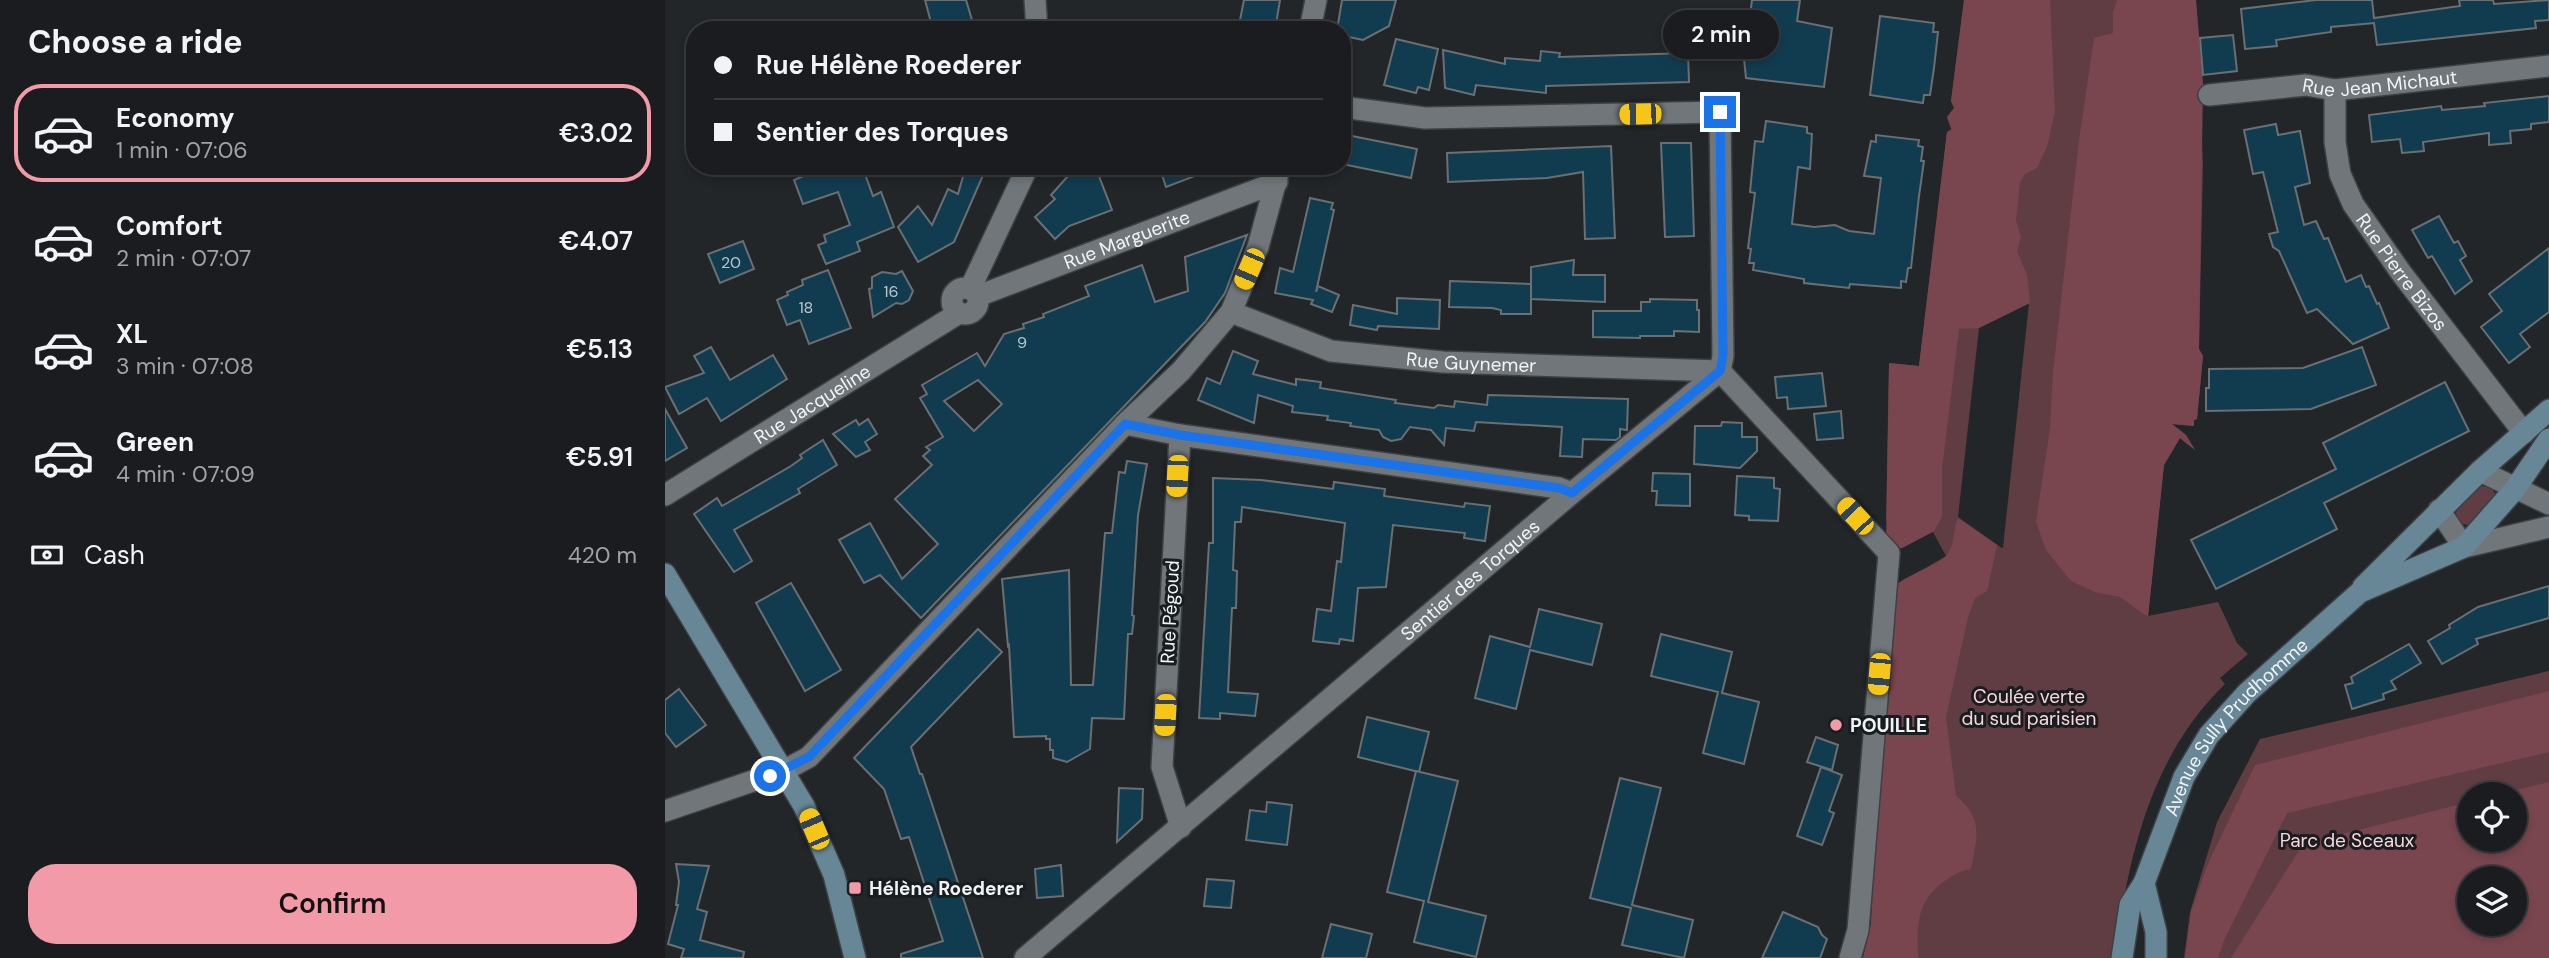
<!DOCTYPE html>
<html lang="en">
<head>
<meta charset="utf-8">
<style>
	body { margin:0; font-family:"DM Sans",sans-serif; background:#27292c; color:#f1f3f6; height:100vh; display:flex; flex-direction:column; font-size:26px; white-space:nowrap }
	* { box-sizing:border-box; margin:0 }
	p { font-size:23px; color:#9fa1a4 }
	.icon { flex:none; width:38px; height:38px; fill:none; stroke:currentColor; stroke-width:2; stroke-linecap:round; stroke-linejoin:round }
	.map { position:relative; flex:1; overflow:hidden }
	.side { display:flex; flex-direction:column; background:#1a1c1f; width:665px }
	.side>* { flex:none }
	.banner { position:absolute; left:21px; top:21px; width:665px; height:154px; border-radius:28px; box-shadow:0 4px 10px #0003,0 0 0 2px #383a3d; display:grid; align-content:center; height:154px; padding:0 28px; background:#1a1c1f }
	.fabs { position:absolute; left:1792px; top:782px; display:grid; gap:14px }
	.fabs a { display:grid; place-items:center; width:70px; height:70px; border-radius:50%; background:#1a1c1f; box-shadow:0 4px 10px #0003,0 0 0 2px #383a3d; font-size:35px }
	.end { position:absolute; width:32px; height:32px; margin:-16px; border:9px solid #1a73e8; background:#fff; box-shadow:0 0 0 4px #fff }
	.from { border-radius:50% }
	.bubble { position:absolute; height:49px; border-radius:24px; background:#1a1c1f; box-shadow:0 4px 10px #0003,0 0 0 2px #383a3d; font-size:23px; font-weight:600; line-height:49px; text-align:center }
	.car { position:absolute; width:21px; height:42px; margin:-21px -10px; border-radius:9px; box-shadow:0 0 5px 2px #0007; background:linear-gradient(#f5c518 24%,#345 0 40%,#f5c518 0 76%,#345 0 86%,#f5c518 0) }
	.banner b { display:flex; align-items:center; gap:24px; height:66px; font-size:26px }
	.banner b+b { border-top:2px solid #383a3d }
	.banner i { width:18px; height:18px; background:#f1f3f6 }
	ul { padding:0; list-style:none }
	li { display:flex; align-items:center; gap:21px; height:98px; margin:0 14px 10px; padding:0 14px; border:4px solid transparent; border-radius:28px }
	li div { flex:1 }
	li b { display:block; font-size:26px }
	li em { font-style:normal; font-weight:600 }
	li.active { border-color:#f39aa9 }
	li>.icon { width:63px; height:63px; stroke-width:1.5 }
	h2 { padding:0 28px; font-size:32px; line-height:84px }
	.pay { display:flex; align-items:center; gap:18px; height:77px; padding:0 28px; font-size:26px }
	.pay p { margin-inline-start:auto }
	.action { display:flex; gap:14px; margin-top:auto; padding:14px 28px }
	.action a { flex:1; height:80px; border-radius:28px; background:#f39aa9; color:#111; font-size:28px; font-weight:600; line-height:80px; text-align:center }
	main { display:flex; flex:1; min-height:0 }
	.map>svg:first-child { display:block }
</style>
</head>
<body>
<main>
<section class="side">
<h2>Choose a ride</h2>
<ul>
<li class="active"><svg class="icon" aria-label="car" viewBox="0 0 24 24"><path d="M5 17H2v-5l4-1 3-4h7l3 4 3 1v5h-3M9 17h6M6 11h13"/><circle cx="7" cy="17" r="2"/><circle cx="17" cy="17" r="2"/></svg><div><b>Economy</b><p>1 min · 07:06</p></div><em>€3.02</em></li>
<li><svg class="icon" aria-label="car" viewBox="0 0 24 24"><path d="M5 17H2v-5l4-1 3-4h7l3 4 3 1v5h-3M9 17h6M6 11h13"/><circle cx="7" cy="17" r="2"/><circle cx="17" cy="17" r="2"/></svg><div><b>Comfort</b><p>2 min · 07:07</p></div><em>€4.07</em></li>
<li><svg class="icon" aria-label="car" viewBox="0 0 24 24"><path d="M5 17H2v-5l4-1 3-4h7l3 4 3 1v5h-3M9 17h6M6 11h13"/><circle cx="7" cy="17" r="2"/><circle cx="17" cy="17" r="2"/></svg><div><b>XL</b><p>3 min · 07:08</p></div><em>€5.13</em></li>
<li><svg class="icon" aria-label="car" viewBox="0 0 24 24"><path d="M5 17H2v-5l4-1 3-4h7l3 4 3 1v5h-3M9 17h6M6 11h13"/><circle cx="7" cy="17" r="2"/><circle cx="17" cy="17" r="2"/></svg><div><b>Green</b><p>4 min · 07:09</p></div><em>€5.91</em></li>
</ul>
<div class="pay"><svg class="icon" aria-label="cash" viewBox="0 0 24 24"><path d="M3 7h18v10H3z"/><circle cx="12" cy="12" r="2"/></svg>Cash<p>420 m</p></div>
<div class="action"><a>Confirm</a></div>
</section>
<div class="map">
<svg width="1884" height="958" viewBox="0 0 1884 958">
	<rect width="100%" height="100%" fill="#222629"/>
	<g fill="#603d43" fill-rule="evenodd">
		<path d="M1299,0H1531L1538,165L1534,349L1538,356L1532,419L1529,420V426L1507,424L1521,435L1530,450L1515,438L1499,465L1483,616L1553,602L1572,643L1583,654L1555,678L1560,684C1484,758 1464,857 1449,958H1198L1206,924L1228,599L1233,591L1231,585L1281,556L1268,532L1237,548L1221,519L1224,363L1254,366L1282,132L1286,129L1282,117L1289,108L1286,101ZM1364,303L1338,548H1337L1293,517L1314,328Z"/>
		<polygon points="1816,486 1826,488 1831,495 1803,525 1794,523 1790,515 1793,508"/>
		<path d="M1884,671V958H1519L1525,912L1552,822L1595,739ZM1804,794H1850V840H1804ZM1804,878H1850V924H1804Z"/>
	</g>
	<g fill="#79464f" fill-rule="evenodd">
		<polygon points="1299,0 1385,0 1390,111 1382,147 1372,168 1360,174 1355,182 1351,220 1356,237 1352,251 1362,275 1365,303 1314,328 1294,329 1277,469 1277,517 1269,531 1237,548 1221,549 1224,363 1254,366 1282,132 1287,130 1282,117 1289,108 1286,101"/>
		<polygon points="1452,0 1531,0 1538,83 1534,349 1538,356 1532,419 1529,420 1529,426 1507,424 1521,435 1530,450 1515,438 1499,465 1483,617 1455,597 1430,592 1406,581 1381,550 1371,522 1385,428 1388,372 1414,141 1429,38 1448,33 1448,12"/>
		<path d="M1293,518L1332,545L1322,591L1310,598L1303,617L1281,717L1291,796C1319,818 1312,838 1306,869C1295,871 1290,874 1281,880C1251,901 1252,924 1253,958H1198L1206,924L1221,627L1228,599L1233,591L1231,585C1244,574 1271,566 1281,556C1290,547 1288,529 1293,518Z"/>
		<polygon points="1884,691 1884,752 1622,813 1559,940 1553,958 1520,958 1526,912 1542,866 1590,765"/>
		<path d="M1884,782V958H1566L1638,844L1804,802V840H1850V794H1835ZM1804,878H1850V924H1804Z"/>
	</g>
	<g fill="#113c4f" stroke="#696f72" stroke-width="2" fill-rule="evenodd">
		<polygon points="260,0 301,0 310,30 268,30"/>
		<polygon points="579,0 615,0 610,30 573,30"/>
		<polygon points="677,0 731,0 724,26 698,40 684,37 673,24"/>
		<polygon points="1087,0 1135,0 1132,21 1167,28 1159,87 1081,78 1079,59"/>
		<polygon points="1651,0 1707,0 1709,18 1795,6 1794,0 1828,0 1829,4 1884,0 1884,20 1870,21 1871,28 1712,45 1709,23 1666,27 1666,32 1611,40 1612,46 1580,49 1576,9"/>
		<polygon points="1215,16 1269,23 1268,32 1273,32 1269,68 1265,95 1259,95 1258,103 1205,95"/>
		<polygon points="1568,35 1572,71 1538,75 1535,38"/>
		<polygon points="731,39 773,49 764,90 753,87 751,93 719,85"/>
		<polygon points="778,50 840,64 840,58 875,61 876,51 895,53 894,57 1023,53 1024,82 881,86 881,93 811,85 809,95 780,88"/>
		<polygon points="1884,96 1884,122 1866,124 1866,129 1845,131 1846,143 1824,145 1824,133 1758,142 1759,151 1737,153 1735,139 1707,142 1704,115 1776,106 1777,110 1820,106 1819,103"/>
		<polygon points="1101,121 1142,127 1142,133 1147,134 1145,169 1133,167 1127,224 1149,227 1170,225 1184,231 1209,234 1216,178 1199,176 1206,141 1211,142 1211,135 1254,140 1253,146 1258,147 1256,161 1259,161 1254,196 1246,268 1243,268 1241,282 1236,281 1236,288 1185,284 1184,288 1139,283 1139,279 1088,270 1089,263 1084,263 1086,249 1083,248 1090,193 1085,192 1090,141 1098,142"/>
		<polygon points="1611,124 1613,135 1635,131 1645,183 1630,187 1639,225 1651,221 1659,239 1663,238 1681,282 1696,275 1701,287 1704,286 1712,304 1714,303 1724,328 1688,344 1652,309 1642,313 1614,251 1608,247 1604,234 1613,232 1598,172 1588,174 1579,130"/>
		<polygon points="677,134 752,149 746,178 677,164"/>
		<polygon points="996,143 1026,143 1029,236 1000,237"/>
		<polygon points="946,146 950,238 920,239 918,172 882,178 783,182 782,153"/>
		<polygon points="162,166 197,166 208,196 216,192 229,227 192,242 195,251 161,264 153,245 161,242 159,235 185,225 173,192 138,204 129,180"/>
		<polygon points="301,166 322,166 289,242 253,262 233,227 253,206 267,225 283,189 293,194"/>
		<polygon points="404,166 430,166 447,210 404,226 390,239 370,217 390,199 386,195 403,176"/>
		<polygon points="494,166 550,166 551,168 501,187"/>
		<polygon points="645,198 668,203 666,209 669,210 651,292 653,286 674,295 667,312 646,304 648,300 610,293 615,268 628,272"/>
		<polygon points="1774,216 1789,243 1793,241 1801,256 1795,260 1807,281 1790,294 1767,256 1763,258 1747,230"/>
		<path d="M582,235L560,293L540,322L256,618L215,575L199,583L174,540L205,523L237,579L273,544L230,499L267,465L258,456L265,450L261,447L278,437L255,398L262,394L257,385L312,353L320,366L339,334L359,328L358,324L379,317L378,314L424,296L420,286L477,265L490,302L523,291L520,257ZM313,380L337,404L309,431L279,401Z"/>
		<polygon points="78,241 89,269 55,283 43,254"/>
		<polygon points="1884,248 1884,312 1855,334 1865,347 1844,363 1816,327 1837,311 1824,294"/>
		<polygon points="909,260 908,275 940,275 940,302 866,299 866,267"/>
		<polygon points="163,270 186,328 144,344 135,320 122,325 112,300 123,295 122,292 138,285 137,280"/>
		<polygon points="237,271 248,291 244,300 237,304 231,303 208,317 204,289 207,288 207,277 217,272 231,274"/>
		<polygon points="785,281 866,284 866,314 836,314 836,310 827,308 784,307"/>
		<polygon points="732,298 775,300 774,329 713,326 712,330 685,325 688,305 732,314"/>
		<polygon points="985,299 1032,300 1032,310 1034,310 1034,332 1009,331 1009,336 975,336 975,338 928,337 928,311 976,311 976,302 985,302"/>
		<polygon points="46,347 65,380 108,355 122,379 56,421 42,398 14,414 0,387 39,373 29,356"/>
		<polygon points="1697,347 1711,385 1646,409 1541,411 1541,388 1544,388 1544,369 1638,368"/>
		<polygon points="568,351 593,361 588,374 631,385 631,379 656,382 655,388 731,400 730,403 769,408 773,405 789,407 790,401 822,405 823,395 963,399 962,430 955,429 955,437 951,440 918,439 917,457 895,456 897,427 811,422 809,431 781,428 779,445 766,430 745,427 736,439 726,441 718,437 714,430 685,426 686,423 662,420 663,416 627,412 628,406 593,395 589,423 533,400 542,378 555,384"/>
		<polygon points="1157,373 1161,406 1123,409 1122,397 1112,398 1110,377"/>
		<polygon points="1780,382 1804,431 1659,503 1672,529 1551,589 1526,540 1671,469 1658,443"/>
		<polygon points="0,409 22,448 0,461"/>
		<polygon points="1176,411 1178,438 1152,440 1149,414"/>
		<polygon points="203,419 212,434 200,442 205,450 191,457 168,434 191,420 194,425"/>
		<polygon points="1057,422 1077,423 1077,437 1092,437 1092,451 1075,468 1029,464 1030,426 1056,426"/>
		<polygon points="158,440 172,465 133,489 135,493 69,530 87,561 69,572 29,514 52,498 57,506 126,466 137,458 135,455"/>
		<polygon points="462,461 482,464 473,515 467,615 469,616 467,634 463,634 459,719 427,718 425,749 402,762 388,758 388,750 385,750 385,739 381,739 381,736 349,737 344,645 343,646 337,579 404,570 406,685 428,685 440,533 447,533 454,472 460,473"/>
		<polygon points="988,473 1025,474 1025,506 991,505 992,491 987,491"/>
		<polygon points="1072,476 1109,478 1109,488 1115,489 1113,521 1084,520 1084,516 1070,515"/>
		<polygon points="548,478 596,480 668,489 669,482 720,489 719,496 799,507 800,503 825,506 820,541 799,538 800,533 728,525 721,587 693,588 688,641 675,639 674,644 648,641 652,609 666,611 672,561 676,562 680,523 577,507 576,522 570,522 568,570 572,571 571,608 567,608 563,692 593,694 590,716 555,713 555,719 534,718 544,543 548,543"/>
		<polygon points="126,583 176,670 140,691 91,603"/>
		<polygon points="1884,586 1884,618 1811,639 1813,644 1777,664 1763,641 1785,628 1784,625 1813,607"/>
		<polygon points="874,609 937,624 927,665 865,650 851,709 810,698 825,636 865,647"/>
		<polygon points="313,629 337,652 246,747 255,774 257,774 318,958 236,958 236,954 278,941 244,837 236,839 219,789 189,758"/>
		<polygon points="996,634 1067,652 1057,693 1094,702 1079,764 1038,753 1053,692 986,676"/>
		<polygon points="1744,644 1756,663 1726,681 1731,689 1718,694 1719,699 1687,709 1680,685 1688,683 1686,677"/>
		<polygon points="14,689 41,725 11,747 0,733 0,700"/>
		<polygon points="702,717 764,732 754,772 693,757"/>
		<polygon points="1151,737 1173,745 1167,770 1142,762"/>
		<polygon points="1156,767 1177,775 1164,811 1169,813 1157,845 1132,836"/>
		<polygon points="751,771 793,781 763,902 821,916 811,957 749,942 759,901 722,892"/>
		<polygon points="955,778 996,788 967,905 1028,920 1019,958 957,945 966,908 925,898"/>
		<polygon points="454,788 478,789 477,819 452,842"/>
		<polygon points="602,802 627,805 622,845 581,840 585,810 601,812"/>
		<polygon points="11,864 44,866 32,909 42,912 35,940 79,952 78,958 16,958 19,949 3,944 13,905 11,905 14,882"/>
		<polygon points="396,865 398,896 372,898 370,869"/>
		<polygon points="542,879 569,881 566,908 539,906"/>
		<polygon points="1118,912 1153,927 1157,935 1162,939 1155,958 1097,958"/>
		<polygon points="666,924 707,934 701,958 657,958"/>
	</g>
	<g fill="none" stroke-linecap="round" stroke-linejoin="round">
		<defs>
			<g id="street">
				<polyline points="370,0 372,30"/>
				<polyline points="645,30 651,0"/>
				<path id="s1" d="M1670,90V142L1675,174L1688,204L1737,274L1859,433"/>
				<path id="s2" d="M1544,95L1641,85L1670,90L1884,66"/>
				<circle cx="300" cy="301" r="13"/>
				<polyline points="305,289 363,166"/>
				<path id="s3" d="M313,296L612,182"/>
				<path id="s4" d="M566,312L666,351L778,362L1055,371"/>
				<polyline points="1055,371 1224,553 1193,930 1185,958"/>
				<polyline points="460,424 515,435 894,488 907,493"/>
				<polyline points="515,435 497,767 516,827"/>
				<polyline points="1815,471 1884,504"/>
				<path id="s5" d="M0,495L294,313"/>
				<polyline points="1774,510 1799,547 1884,527"/>
				<polyline points="0,811 120,770 144,757 460,424 516,371 566,312 593,247 615,166"/>
				<path id="s6" d="M360,958L907,493L1055,371L1058,356L1055,112L760,118L677,107"/>
			</g>
			<g id="secondary">
				<polyline points="0,574 139,806 169,875 190,958"/>
				<polyline points="1698,587 1815,471 1884,410"/>
				<polyline points="1479,883 1491,932 1491,958"/>
				<path id="s7" d="M1457,958L1465,905L1479,883L1519,777L1544,735L1582,693L1695,592L1799,547L1850,489L1884,439"/>
			</g>
		</defs>
		<use href="#street" stroke="#3e4144" stroke-width="24"/>
		<use href="#secondary" stroke="#3e4144" stroke-width="24"/>
		<use href="#street" stroke="#707679" stroke-width="21"/>
		<use href="#secondary" stroke="#678796" stroke-width="21"/>
	</g>
	<g fill="none" stroke-linecap="round" stroke-linejoin="round">
		<polyline stroke="#1a73e8" stroke-width="9" points="105,776 144,757 460,424 515,435 894,488 907,493 1055,371 1058,356 1055,112"/>
	</g>
	<g fill="#f39aa9" stroke="#181d1f" stroke-width="2.5">
		<circle cx="1171" cy="725" r="7"/>
		<rect x="183" y="881" width="14" height="14" rx="3.5"/>
	</g>
	<g text-anchor="middle" dominant-baseline="central" stroke-width="6" stroke-linejoin="round" paint-order="stroke">
		<g font-size="16" fill="#b9c6cc">
			<text x="66" y="262">20</text>
			<text x="226" y="291">16</text>
			<text x="141" y="307">18</text>
			<text x="357" y="342">9</text>
		</g>
		<g font-size="19" fill="#f1f4f6" stroke="#181d1f">
			<text stroke="none"><textPath href="#s2" startOffset="172">Rue Jean Michaut</textPath></text>
			<text stroke="none"><textPath href="#s3" startOffset="159">Rue Marguerite</textPath></text>
			<text stroke="none"><textPath href="#s1" startOffset="201">Rue Pierre Bizos</textPath></text>
			<text stroke="none"><textPath href="#s4" startOffset="248">Rue Guynemer</textPath></text>
			<text stroke="none"><textPath href="#s5" startOffset="173">Rue Jacqueline</textPath></text>
			<text stroke="none"><textPath href="#s6" startOffset="584">Sentier des Torques</textPath></text>
			<text transform="translate(505 612) rotate(-87)">Rue Pégoud</text>
			<text stroke="none"><textPath href="#s7" startOffset="264">Avenue Sully Prudhomme</textPath></text>
		</g>
		<g font-size="19" fill="#fad6da" stroke="#181d1f">
			<text x="1364" y="696">Coulée verte<tspan x="1364" dy="22">du sud parisien</tspan></text>
			<text x="1682" y="840">Parc de Sceaux</text>
		</g>
		<g font-size="19" font-weight="bold" fill="#f1f4f6" stroke="#181d1f" text-anchor="start">
			<text x="1185" y="725">POUILLE</text>
			<text x="204" y="888">Hélène Roederer</text>
		</g>
	</g>
</svg>
<div class="fabs">
<a><svg class="icon" aria-label="locate" viewBox="0 0 24 24"><circle cx="12" cy="12" r="6"/><path d="M12 2v4M12 18v4M2 12h4M18 12h4"/></svg></a>
<a><svg class="icon" aria-label="layers" viewBox="0 0 24 24"><path d="M12 4l9 5-9 5-9-5zM3 14l9 5 9-5"/></svg></a>
</div>
<i class="end from" style="left:105px;top:776px"></i>
<i class="end" style="left:1055px;top:112px"></i>
<div class="bubble" style="left:998px;top:10px;width:116px">2 min</div>
<i class="car" style="left:975px;top:114px;rotate:269deg"></i>
<i class="car" style="left:584px;top:269px;rotate:203deg"></i>
<i class="car" style="left:512px;top:476px;rotate:183deg"></i>
<i class="car" style="left:1190px;top:516px;rotate:317deg"></i>
<i class="car" style="left:1214px;top:674px;rotate:185deg"></i>
<i class="car" style="left:500px;top:715px;rotate:183deg"></i>
<i class="car" style="left:149px;top:829px;rotate:337deg"></i>
<div class="banner">
<b><i class="from"></i>Rue Hélène Roederer</b>
<b><i></i>Sentier des Torques</b>
</div>
</div>
</main>
</body>
</html>
